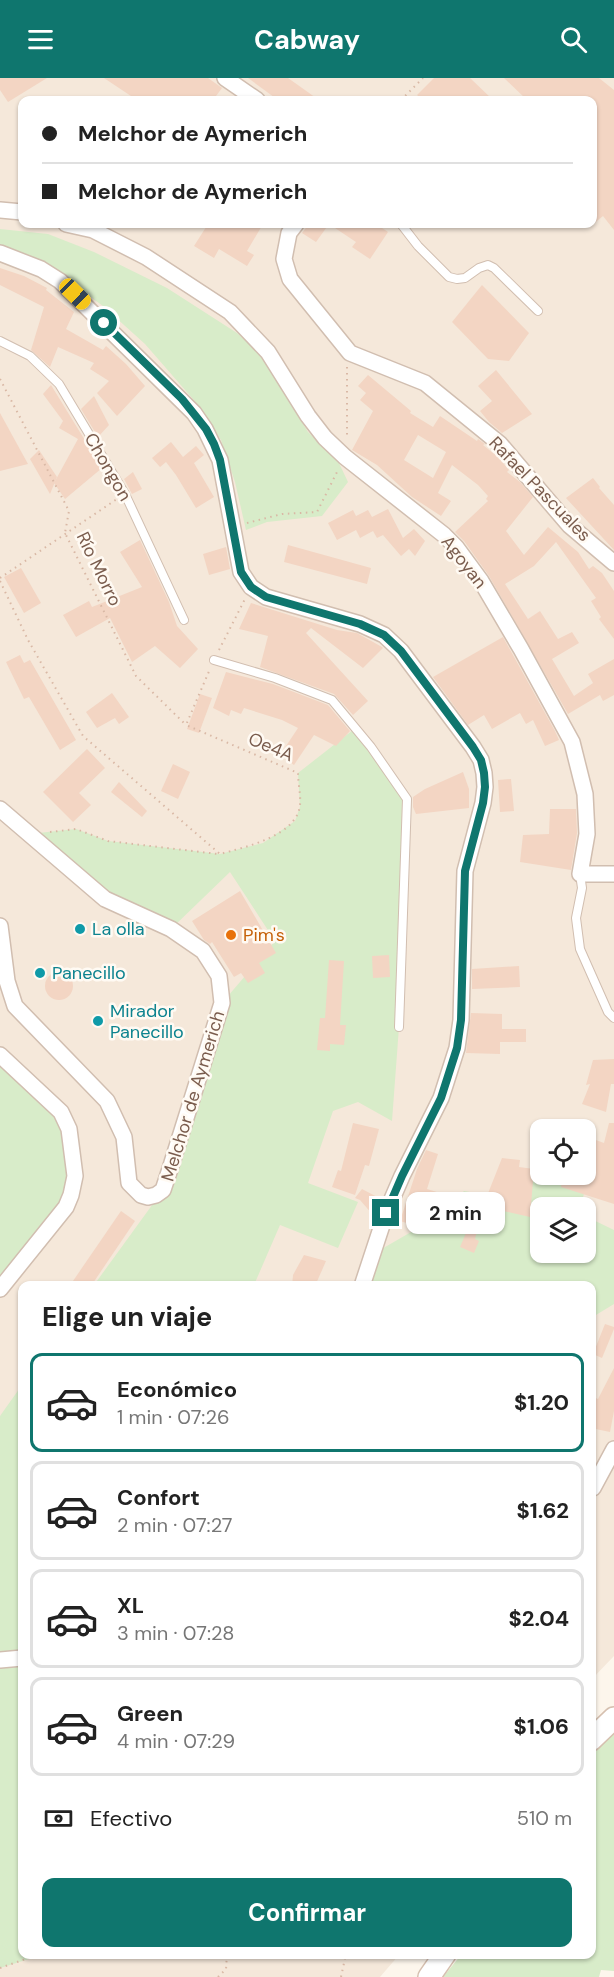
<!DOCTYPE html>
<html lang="es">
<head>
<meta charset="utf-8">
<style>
	body { margin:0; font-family:"DM Sans",sans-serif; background:#f6f6f6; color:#222; height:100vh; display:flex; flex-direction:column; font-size:22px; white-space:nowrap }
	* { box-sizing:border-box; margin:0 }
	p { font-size:20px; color:#767676 }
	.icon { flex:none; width:33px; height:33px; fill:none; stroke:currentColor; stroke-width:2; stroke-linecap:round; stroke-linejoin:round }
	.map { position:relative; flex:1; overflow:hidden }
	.details { position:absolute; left:18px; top:1203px; width:578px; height:678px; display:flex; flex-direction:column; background:#fff; border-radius:12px; box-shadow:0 2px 4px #0004 }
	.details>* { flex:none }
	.top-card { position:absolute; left:18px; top:18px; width:579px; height:132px; border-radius:12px; box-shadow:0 2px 4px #0004; display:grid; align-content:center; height:132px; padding:0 24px; background:#fff }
	.tools { position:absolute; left:530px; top:1041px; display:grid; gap:12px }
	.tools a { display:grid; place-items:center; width:66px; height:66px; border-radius:12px; background:#fff; box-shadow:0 2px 4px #0004; font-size:30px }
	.end { position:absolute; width:27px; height:27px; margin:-14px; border:8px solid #0f766e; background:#fff; box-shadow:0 0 0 3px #fff }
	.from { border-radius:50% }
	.bubble { position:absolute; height:42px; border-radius:12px; background:#fff; box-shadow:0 2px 4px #0004; font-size:20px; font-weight:700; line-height:42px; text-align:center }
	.car { position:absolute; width:18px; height:36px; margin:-18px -9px; border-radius:8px; box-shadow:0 0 4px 2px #0007; background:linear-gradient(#f5c518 24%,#345 0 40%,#f5c518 0 76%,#345 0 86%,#f5c518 0) }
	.top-card b { display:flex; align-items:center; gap:21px; height:57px; font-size:22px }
	.top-card b+b { border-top:2px solid #e0e0e0 }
	.top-card i { width:15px; height:15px; background:#222 }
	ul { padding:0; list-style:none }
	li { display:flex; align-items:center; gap:18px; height:99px; margin:0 12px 9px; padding:0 12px; border:3px solid #e0e0e0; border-radius:12px }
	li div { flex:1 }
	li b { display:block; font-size:22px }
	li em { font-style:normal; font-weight:700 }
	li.current { border-color:#0f766e }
	li>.icon { width:54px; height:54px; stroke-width:1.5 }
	h2 { padding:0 24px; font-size:27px; line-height:72px }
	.pay { display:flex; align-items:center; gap:15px; height:66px; padding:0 24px; font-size:22px }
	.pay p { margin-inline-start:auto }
	.button { display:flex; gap:12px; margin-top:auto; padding:12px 24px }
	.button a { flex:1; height:69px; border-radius:12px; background:#0f766e; color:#fff; font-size:24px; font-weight:700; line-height:69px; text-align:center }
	header { display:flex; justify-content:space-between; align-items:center; height:78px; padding:0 24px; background:#0f766e; color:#fff; font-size:27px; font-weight:700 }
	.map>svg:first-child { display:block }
</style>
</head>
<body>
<header><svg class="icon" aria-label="menu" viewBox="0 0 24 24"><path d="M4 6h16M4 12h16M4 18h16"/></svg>Cabway<svg class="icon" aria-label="search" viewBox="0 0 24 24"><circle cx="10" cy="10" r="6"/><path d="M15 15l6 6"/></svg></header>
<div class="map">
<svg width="614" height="1899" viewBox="0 0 614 1899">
	<rect width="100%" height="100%" fill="#fdf6ec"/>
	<path fill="#f5e8da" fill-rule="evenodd" d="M0,0H614V1578L591,1602V1208H22V1876L399,1877L380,1899H0ZM22,22H592V146H22ZM540,1052H585V1096H540ZM540,1130H585V1174H540Z"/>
	<g fill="#d8ecc9">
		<polygon points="0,151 48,156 94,174 167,210 237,255 259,275 308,354 338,383 348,404 322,438 267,444 246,452 235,404 221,362 199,328 145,266 103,228 57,195 0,172"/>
		<polygon points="353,652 402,716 399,949 392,1043 358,1024 333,1033 308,1105 358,1124 338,1170 280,1147 254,1207 94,1207 163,1112 222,925 275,863 230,794 171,851 105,821 29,756 76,751 108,763 220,776 263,765 295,743 300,729 298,695"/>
		<polygon points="0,977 61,1034 71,1117 0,1211"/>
		<polygon points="540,1093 540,1096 578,1096 589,1099 580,1129 540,1130 540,1174 585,1174 585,1138 614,1152 614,1226 591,1240 591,1208 362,1208 373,1176 444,1135 464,1113 515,1122"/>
		<polygon points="22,1307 22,1876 42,1877 0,1890 0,1338"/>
		<polygon points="614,1653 614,1893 601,1892 599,1899 443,1899 461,1877 591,1876 591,1675"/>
	</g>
	<g fill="#f3d5c3" fill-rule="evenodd">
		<polygon points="0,0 47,0 8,24 0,12"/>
		<polygon points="104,0 208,0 222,10 213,22 137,22"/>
		<polygon points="248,0 288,0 319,22 278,22"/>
		<polygon points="434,0 470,0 493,22 423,22 417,17"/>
		<polygon points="504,0 599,0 614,12 614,152 603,138 592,147 592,22 527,22"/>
		<polygon points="208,146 263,146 247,173 254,177 247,188 219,171 214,180 194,168"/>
		<polygon points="309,146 376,146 388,154 370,181 352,169 356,164 329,146 316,164 302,155"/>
		<polygon points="0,190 24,198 47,210 46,212 74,234 66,251 103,272 106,268 126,286 145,308 117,338 97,315 109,303 90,291 94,285 58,269 50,289 31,272 44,229 0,207"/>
		<polygon points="482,207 529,255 509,283 488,281 452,244"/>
		<polygon points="496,292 532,336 502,355 489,344 480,333 492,323 478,308"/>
		<path d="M368,297L411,333L410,335L433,349L440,338L477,363L478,361L485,366L483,367L498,379L509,392L507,394L520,404L533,419L506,453L524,477L548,449L578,474L589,491L593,488L602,495L614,513V561L599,541L601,539L591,523L596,520L556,464L534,488L505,506L528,541L540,533L558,561L572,554L579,565L552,581L574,618L593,605L588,596L614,581V617L603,623L600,617L568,636L489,498L464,463L455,454L488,423L486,421L488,418L478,407L452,387L438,415L451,423L441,438L412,419L377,387L352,372L373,333L360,322L366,315L358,308ZM418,357L446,374L433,400L404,382Z"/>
		<polygon points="51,307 102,390 65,421 54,405 78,361 59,350 63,343 43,316"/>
		<polygon points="94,318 109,347 98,359 81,331"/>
		<polygon points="0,335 28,386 0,393"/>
		<polygon points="171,364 183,379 196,368 204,377 194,385 214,419 196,430 176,397 166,384 160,389 152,380"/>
		<polygon points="39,372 57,399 50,416 30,381"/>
		<polygon points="133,394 142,411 132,416 124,401"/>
		<polygon points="593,400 600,409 599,410 614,427 614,472 566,420"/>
		<polygon points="388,431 403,460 414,451 425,463 415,478 409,471 401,478 383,457 377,460 373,453 360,460 356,452 337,462 328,445 353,432 356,438 368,432 372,439"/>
		<polygon points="140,462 169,524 177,548 198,571 180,590 155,568 132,584 110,540 76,559 63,537 89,523 92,529 142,509 120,474"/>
		<polygon points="288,467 371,490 367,506 284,484"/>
		<polygon points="226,469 230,491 209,497 203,476"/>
		<polygon points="21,490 41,525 24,535 4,499"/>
		<polygon points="251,525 337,552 357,555 382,569 383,570 363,590 311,550 306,555 368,623 353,637 334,616 260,589 268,558 239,551"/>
		<polygon points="503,559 555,653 559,662 545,668 533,642 526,646 520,635 492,651 484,637 468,647 433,599"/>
		<polygon points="20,577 24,585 30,582 76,662 60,672 29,619 24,621 6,584"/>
		<polygon points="226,594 273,606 328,627 350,653 336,668 314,657 294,687 280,677 298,650 282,642 244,630 241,636 231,632 229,638 213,630"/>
		<polygon points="112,615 129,639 119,646 115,640 97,650 86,634"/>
		<polygon points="200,616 212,620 199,655 187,651"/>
		<polygon points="87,671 105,690 79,715 91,727 73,744 43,714"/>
		<polygon points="173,686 190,694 178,721 161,713"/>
		<polygon points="463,694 469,711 469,730 416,736 413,729 413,719 425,711"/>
		<polygon points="511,701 514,733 500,734 498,702"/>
		<polygon points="119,704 147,733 142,739 111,714"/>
		<polygon points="550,731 576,731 577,755 571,792 520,784 523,757 549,756"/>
		<polygon points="240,813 276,875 259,885 265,895 248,905 241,895 234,899 212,864 210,866 204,862 192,843"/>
		<polygon points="389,877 390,899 373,900 372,878"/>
		<polygon points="329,882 344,883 340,947 346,947 344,967 330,966 330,973 317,972 320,940 325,940"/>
		<polygon points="519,888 520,909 472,911 472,891"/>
		<circle cx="59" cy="908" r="14"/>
		<polygon points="471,935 502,936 502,951 526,951 526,964 500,964 500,976 466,975"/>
		<polygon points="614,981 614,1006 611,1006 606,1034 582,1026 590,1006 586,1007 593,982"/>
		<polygon points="353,1045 379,1051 369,1088 365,1087 355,1117 332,1109 338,1092 341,1093"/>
		<polygon points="609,1045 614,1045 614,1126 561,1109 564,1096 585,1096 585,1058 604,1065"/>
		<polygon points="426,1072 438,1076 427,1111 483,1128 502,1080 520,1082 519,1089 534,1091 530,1139 494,1131 491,1144 480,1141 475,1161 479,1163 474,1175 460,1169 466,1155 444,1149 442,1156 400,1143 417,1091"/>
		<polygon points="362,1111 381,1121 373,1137 360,1122 355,1120"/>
		<polygon points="121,1133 135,1143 91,1208 80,1208 73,1203"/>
		<polygon points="304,1177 326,1183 315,1208 292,1208 293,1197"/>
		<polygon points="605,1246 614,1249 614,1251 602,1280 593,1276"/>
		<polygon points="614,1290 614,1333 610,1354 591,1350 591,1318 598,1321"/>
	</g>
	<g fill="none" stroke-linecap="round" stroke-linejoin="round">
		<defs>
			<g id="lane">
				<polyline points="401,146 418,168 449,199 457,201 465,200 479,190 488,187 494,190 538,233"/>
				<polyline points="0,263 30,278 59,306 125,416 184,542"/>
				<polyline points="214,582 275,600 332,622 371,669 407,721 399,949"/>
				<polyline points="580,796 582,810 576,840 580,871 608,934 614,940"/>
			</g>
			<g id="street">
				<polyline points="225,0 257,22"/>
				<polyline points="0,132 22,134"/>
				<polyline points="66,146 93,152 146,179 230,234 268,274 308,338 325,360 345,379 444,457 456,469 481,503 521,571 572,664 585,716 587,756 580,796 614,796"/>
				<polyline points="296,146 289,155 284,181 290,201 350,275 425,305 500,366 569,447 614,485"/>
				<polyline points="0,175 41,191 60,203 194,335 205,351 220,382 241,494 251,509 266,519 360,546 384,557 401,573 473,669 481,682 484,695 485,709 483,725 465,793 461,942 457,970 441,1020 402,1098 386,1135 362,1208"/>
				<polyline points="0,731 105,821 171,851 203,873 219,898 222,925 170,1091 163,1112 156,1117 148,1119 141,1117 129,1105 124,1059 107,1023 15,928 7,903 0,848"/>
				<polyline points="0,977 61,1034 69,1051 75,1098 71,1117 66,1129 0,1211"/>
				<polyline points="593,1410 614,1371"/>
				<polyline points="0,1582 22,1580"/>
			</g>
			<g id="secondary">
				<polyline points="591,1662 614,1640"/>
				<polyline points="429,1899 445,1876"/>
			</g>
		</defs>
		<use href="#lane" stroke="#d1beb0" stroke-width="10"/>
		<use href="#street" stroke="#d1beb0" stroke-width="18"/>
		<use href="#secondary" stroke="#d6c0b0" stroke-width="24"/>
		<g stroke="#d9b8a5" stroke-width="2" stroke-dasharray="1.5 4.5" stroke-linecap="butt">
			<polyline points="401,22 423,0"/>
			<polyline points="347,289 347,361"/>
			<polyline points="0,301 69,433 65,455 136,598 186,647"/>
			<polyline points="247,445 282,436 317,434 338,392"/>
			<polyline points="0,500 117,421"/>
			<path d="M0,503L28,562L83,658L220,776C245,769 297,758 300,727C301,717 298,705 298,695L186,647L210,591"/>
			<polyline points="219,572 245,521"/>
			<polyline points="50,754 76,751 108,763 218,776"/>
			<polyline points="0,1890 40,1876"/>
			<polyline points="218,1899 226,1891 227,1876"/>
			<polyline points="341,1899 346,1876"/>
		</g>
		<use href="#lane" stroke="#fff" stroke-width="8"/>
		<use href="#street" stroke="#fff" stroke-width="15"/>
		<use href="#secondary" stroke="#fff" stroke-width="21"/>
	</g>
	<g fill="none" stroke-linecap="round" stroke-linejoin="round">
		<polyline stroke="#0f766e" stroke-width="8" points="104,245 182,321 206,351 214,366 220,382 241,494 251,509 266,519 360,546 384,557 401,573 473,669 481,682 484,695 485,709 483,725 465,793 461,942 457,970 441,1020 402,1098 386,1135"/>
	</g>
	<g fill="#0f9aa8" stroke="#fffaf3" stroke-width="2">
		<circle cx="80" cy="851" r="6"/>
		<circle cx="40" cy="895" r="6"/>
		<circle cx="98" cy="943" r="6"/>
	</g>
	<circle fill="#e8710a" stroke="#fffaf3" stroke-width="2" cx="231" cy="857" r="6"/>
	<g text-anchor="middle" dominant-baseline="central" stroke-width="5" stroke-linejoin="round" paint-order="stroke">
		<g font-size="18" fill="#7a5c4d" stroke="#fffaf3">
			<text transform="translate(108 389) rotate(60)">Chongon</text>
			<text transform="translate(540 411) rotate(46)">Rafael Pascuales</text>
			<text transform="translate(464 484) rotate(52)">Agoyan</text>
			<text transform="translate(99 491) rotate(64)">Río Morro</text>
			<text transform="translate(271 669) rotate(23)">Oe4A</text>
			<text transform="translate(193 1018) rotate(-73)">Melchor de Aymerich</text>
		</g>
		<g font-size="18" fill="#0d838f" stroke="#fffaf3" text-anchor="start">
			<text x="92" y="851">La olla</text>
			<text x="52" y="895">Panecillo</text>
			<text x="110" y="933">Mirador<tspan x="110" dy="21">Panecillo</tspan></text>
		</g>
		<g font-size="18" fill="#c56008" stroke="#fffaf3" text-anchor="start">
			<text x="243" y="857">Pim's</text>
		</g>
	</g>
</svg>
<div class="tools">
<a><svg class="icon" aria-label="locate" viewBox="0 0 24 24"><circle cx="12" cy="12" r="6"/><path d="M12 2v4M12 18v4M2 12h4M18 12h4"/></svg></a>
<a><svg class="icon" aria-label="layers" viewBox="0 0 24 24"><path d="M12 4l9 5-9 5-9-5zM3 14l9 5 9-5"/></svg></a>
</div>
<i class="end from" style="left:104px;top:245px"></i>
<i class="end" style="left:386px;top:1135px"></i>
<div class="bubble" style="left:406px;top:1114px;width:99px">2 min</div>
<i class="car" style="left:75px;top:216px;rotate:134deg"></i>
<div class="top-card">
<b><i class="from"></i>Melchor de Aymerich</b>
<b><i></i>Melchor de Aymerich</b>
</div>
<section class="details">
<h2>Elige un viaje</h2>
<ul>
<li class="current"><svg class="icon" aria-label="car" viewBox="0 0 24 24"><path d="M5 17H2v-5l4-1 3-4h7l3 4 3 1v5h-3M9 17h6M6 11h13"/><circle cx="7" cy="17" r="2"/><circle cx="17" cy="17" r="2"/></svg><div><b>Económico</b><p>1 min · 07:26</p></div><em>$1.20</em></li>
<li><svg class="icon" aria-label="car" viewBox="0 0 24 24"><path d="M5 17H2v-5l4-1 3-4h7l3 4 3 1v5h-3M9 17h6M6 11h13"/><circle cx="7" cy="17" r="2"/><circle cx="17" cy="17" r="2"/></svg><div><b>Confort</b><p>2 min · 07:27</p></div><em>$1.62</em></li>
<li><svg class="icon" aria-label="car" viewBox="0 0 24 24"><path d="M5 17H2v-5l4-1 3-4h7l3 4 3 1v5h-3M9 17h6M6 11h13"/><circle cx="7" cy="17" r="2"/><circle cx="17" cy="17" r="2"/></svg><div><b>XL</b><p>3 min · 07:28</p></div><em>$2.04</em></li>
<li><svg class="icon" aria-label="car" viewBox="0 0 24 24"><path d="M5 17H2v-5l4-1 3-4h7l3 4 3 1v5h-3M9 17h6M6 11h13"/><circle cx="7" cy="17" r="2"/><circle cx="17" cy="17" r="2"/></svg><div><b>Green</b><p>4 min · 07:29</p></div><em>$1.06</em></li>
</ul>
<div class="pay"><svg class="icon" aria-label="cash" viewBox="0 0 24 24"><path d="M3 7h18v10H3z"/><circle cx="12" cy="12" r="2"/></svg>Efectivo<p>510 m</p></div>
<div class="button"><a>Confirmar</a></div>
</section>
</div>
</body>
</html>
